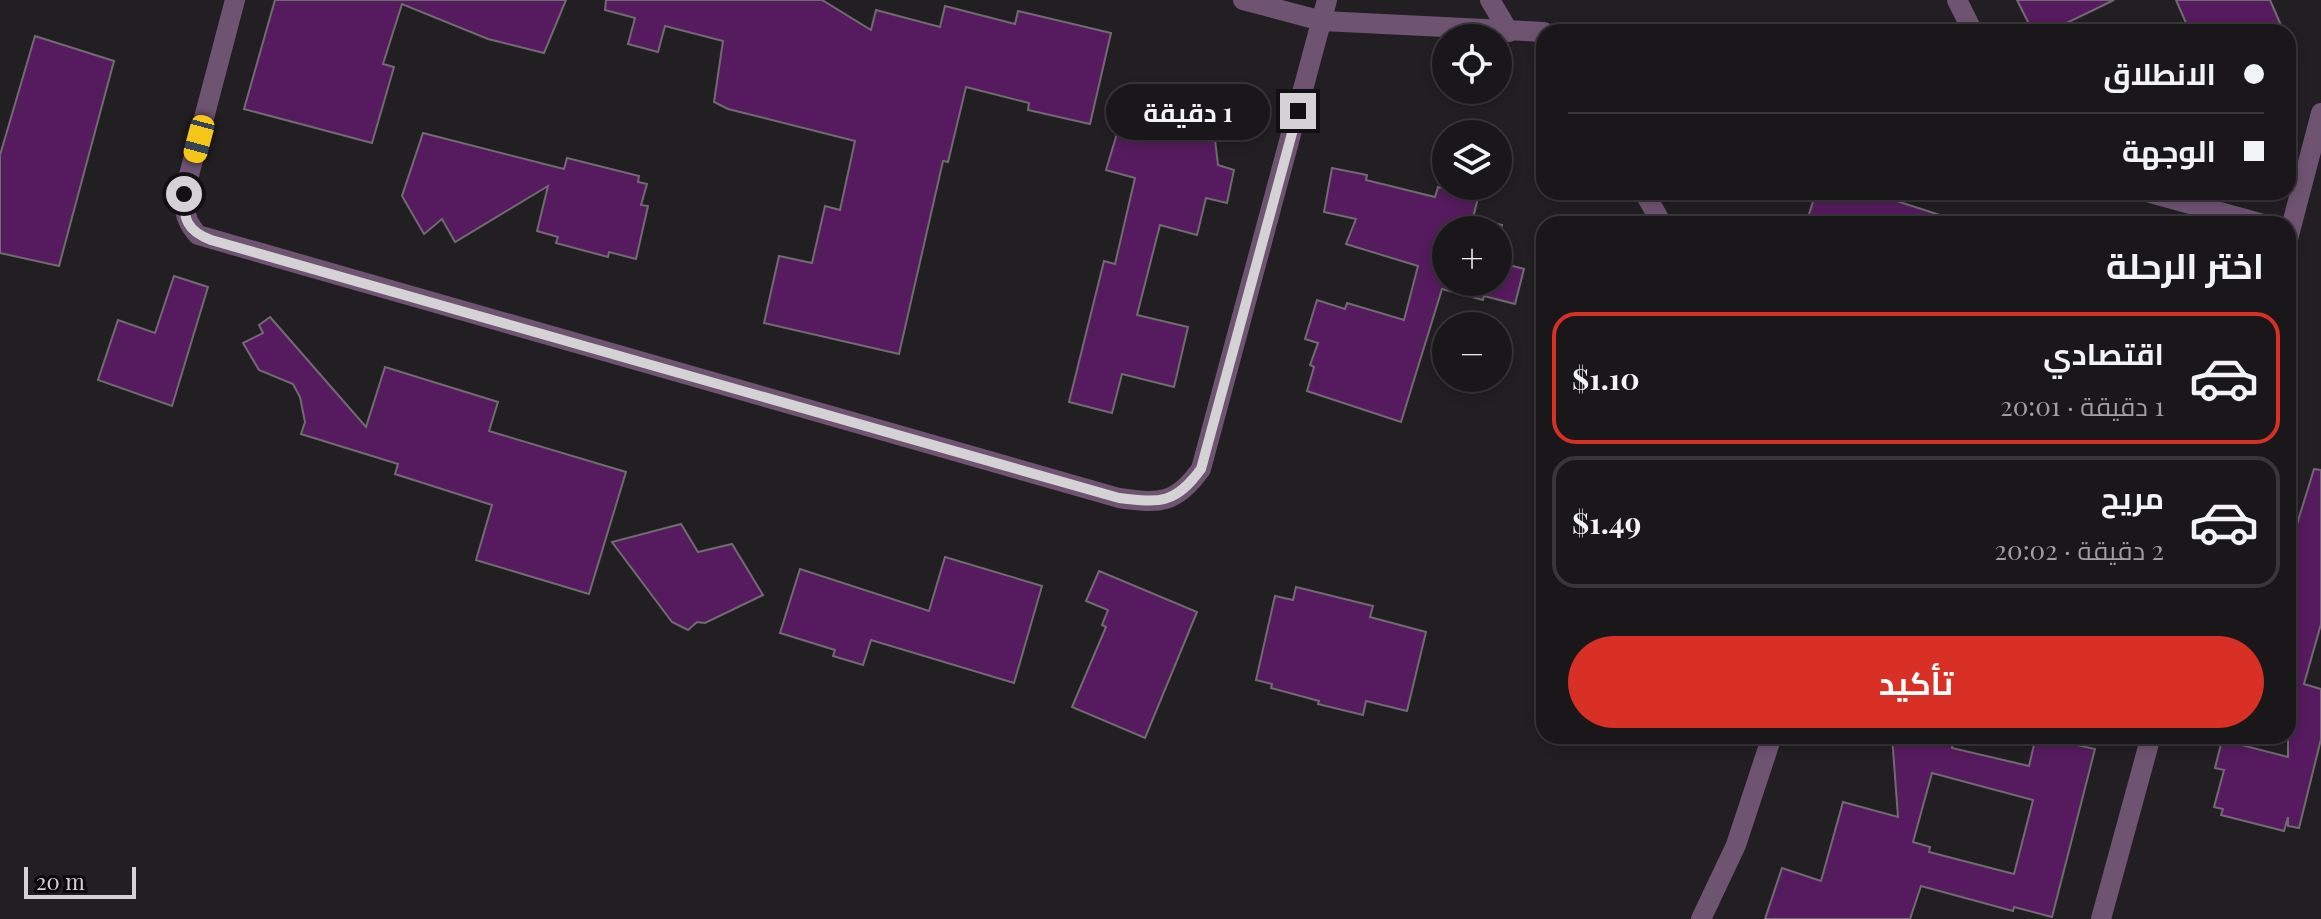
<!DOCTYPE html>
<html lang="ar">
<head>
<meta charset="utf-8">
<style>
	body { margin:0; font-family:"Playfair Display",Cairo,serif; background:#272427; color:#f1f3f6; direction:rtl; height:100vh; display:flex; flex-direction:column; font-size:30px; white-space:nowrap }
	* { box-sizing:border-box; margin:0 }
	p { font-size:26px; color:#9f9fa2 }
	.icon { flex:none; width:44px; height:44px; fill:none; stroke:currentColor; stroke-width:2; stroke-linecap:round; stroke-linejoin:round }
	.map { position:relative; flex:1; overflow:hidden; direction:ltr }
	.details { position:absolute; left:1536px; top:216px; width:760px; height:528px; display:flex; flex-direction:column; background:#1a171a; border-radius:24px; box-shadow:0 4px 12px #0003,0 0 0 2px #383639; direction:rtl }
	.details>* { flex:none }
	.banner { position:absolute; left:1536px; top:24px; width:760px; height:176px; border-radius:24px; box-shadow:0 4px 12px #0003,0 0 0 2px #383639; direction:rtl; display:grid; align-content:center; height:176px; padding:0 32px; background:#1a171a }
	.controls { position:absolute; left:1432px; top:24px; display:grid; gap:16px }
	.controls a { display:grid; place-items:center; width:80px; height:80px; border-radius:50%; background:#1a171a; box-shadow:0 4px 12px #0003,0 0 0 2px #383639; font-size:40px }
	.scale { position:absolute; left:24px; bottom:20px; width:112px; box-sizing:border-box; padding-left:8px; border:4px solid #d5d2d5; border-top:0; font-size:22px; line-height:28px; white-space:nowrap; color:#d5d2d5; -webkit-text-stroke:6px #0b090b; paint-order:stroke }
	.end { position:absolute; width:36px; height:36px; margin:-18px; border:10px solid #d5d2d5; background:#111; box-shadow:0 0 0 4px #111 }
	.from { border-radius:50% }
	.bubble { position:absolute; height:56px; border-radius:28px; background:#1a171a; box-shadow:0 4px 12px #0003,0 0 0 2px #383639; font-size:26px; font-weight:700; line-height:56px; text-align:center; direction:rtl }
	.car { position:absolute; width:24px; height:48px; margin:-24px -12px; border-radius:10px; box-shadow:0 0 6px 2px #0007; background:linear-gradient(#f5c518 24%,#345 0 40%,#f5c518 0 76%,#345 0 86%,#f5c518 0) }
	.banner b { display:flex; align-items:center; gap:28px; height:76px; font-size:30px }
	.banner b+b { border-top:2px solid #383639 }
	.banner i { width:20px; height:20px; background:#f1f3f6 }
	ul { padding:0; list-style:none }
	li { display:flex; align-items:center; gap:24px; height:132px; margin:0 16px 12px; padding:0 16px; border:4px solid #383639; border-radius:24px }
	li div { flex:1 }
	li b { display:block; font-size:30px }
	li em { font-style:normal; font-weight:700 }
	li.selected { border-color:#d93025 }
	li>.icon { width:72px; height:72px; stroke-width:1.5 }
	h2 { padding:0 32px; font-size:36px; line-height:96px }
	.button { display:flex; gap:16px; margin-top:auto; padding:16px 32px }
	.button a { flex:1; height:92px; border-radius:48px; background:#d93025; color:#fff; font-size:32px; font-weight:700; line-height:92px; text-align:center }
	.map>svg:first-child { display:block }
</style>
</head>
<body>
<div class="map">
<svg width="2321" height="919" viewBox="0 0 2321 919">
	<rect width="100%" height="100%" fill="#221f23"/>
	<g fill="#561b5e" stroke="#706b70" stroke-width="2" fill-rule="evenodd">
		<polygon points="275,0 566,0 544,53 488,39 402,4 383,64 394,67 372,143 244,109"/>
		<polygon points="606,0 822,0 871,30 876,10 940,27 945,6 1015,24 1018,11 1111,33 1090,124 1028,110 1029,103 966,87 948,162 943,161 899,354 764,323 779,256 812,263 825,206 840,210 855,141 728,109 714,102 723,41 665,26 658,52 628,44 635,18 605,10"/>
		<polygon points="2017,0 2114,0 2048,32 2033,32"/>
		<polygon points="2176,0 2270,0 2284,32 2190,32"/>
		<polygon points="35,36 114,61 59,266 0,253 0,155"/>
		<polygon points="1171,112 1214,131 1218,165 1234,170 1227,203 1206,198 1197,235 1160,225 1137,315 1188,327 1174,387 1122,374 1112,413 1069,402 1104,261 1115,264 1135,178 1106,170 1122,117 1143,130 1150,113 1169,121"/>
		<polygon points="423,133 564,169 567,158 639,176 638,182 647,184 641,205 648,206 636,259 609,252 608,257 556,243 558,237 537,231 548,186 455,242 442,219 424,234 402,196"/>
		<polygon points="1332,168 1367,175 1366,180 1435,197 1438,187 1478,198 1473,218 1502,225 1498,240 1498,230 1446,230 1446,282 1498,282 1498,262 1524,269 1515,304 1484,296 1483,300 1442,289 1401,422 1307,391 1314,367 1310,365 1318,343 1305,339 1317,300 1345,309 1347,303 1404,320 1418,266 1346,244 1356,219 1324,212"/>
		<polygon points="1816,192 1826,192 1849,200 1852,192 1869,192 1949,218 1948,224 1806,224"/>
		<polygon points="174,276 208,287 172,406 98,380 118,320 155,333"/>
		<polygon points="270,317 366,427 385,367 498,402 489,431 626,472 589,594 476,560 492,505 395,474 398,464 301,434 305,422 300,397 293,384 259,370 243,343 263,333 259,325"/>
		<polygon points="2314,469 2321,470 2321,624 2304,684 2321,689 2321,739 2299,828 2288,826 2288,817 2284,831 2221,815 2223,809 2214,807 2224,770 2215,768 2222,740 2288,757 2288,553"/>
		<polygon points="681,524 698,552 732,544 763,595 705,623 697,622 688,630 672,622 612,542"/>
		<polygon points="945,557 1042,586 1014,683 871,640 863,665 833,656 835,650 780,633 800,569 929,611"/>
		<polygon points="1099,571 1197,612 1145,738 1072,707 1106,627 1102,625 1108,610 1086,601"/>
		<polygon points="1296,587 1373,606 1370,617 1426,632 1407,711 1366,701 1363,715 1318,704 1319,701 1271,688 1272,684 1256,680 1275,596 1293,600"/>
		<path d="M1892,736H1954L1952,748L2029,766L2036,736L2095,749L2052,917L2014,907L2013,911L1921,886L1910,919H1765L1782,868L1821,881L1843,802L1898,817ZM1932,773L2033,800L2014,874L1929,852L1930,847L1913,842Z"/>
	</g>
	<g fill="none" stroke-linecap="round" stroke-linejoin="round">
		<g stroke="#6f5472" stroke-width="20">
			<path d="M235,0L184,194C184,212 186,222 198,235L1119,498C1160,504 1176,504 1201,469L1327,0"/>
			<polyline points="1243,0 1322,21 1544,32"/>
			<polyline points="1490,0 1509,32"/>
			<polyline points="1957,0 1973,32"/>
			<polyline points="1644,192 1662,224"/>
			<polyline points="2147,192 2263,224"/>
			<polyline points="2288,239 2321,113"/>
			<polyline points="1701,919 1736,845 1772,736"/>
			<polyline points="2101,919 2151,736"/>
		</g>
	</g>
	<g fill="none" stroke-linecap="round" stroke-linejoin="round">
		<path stroke="#d5d2d5" stroke-width="10" d="M184,194C183,219 187,231 211,240L1119,498C1161,503 1175,504 1201,469L1298,111"/>
	</g>
</svg>
<div class="controls">
<a><svg class="icon" aria-label="locate" viewBox="0 0 24 24"><circle cx="12" cy="12" r="6"/><path d="M12 2v4M12 18v4M2 12h4M18 12h4"/></svg></a>
<a><svg class="icon" aria-label="layers" viewBox="0 0 24 24"><path d="M12 4l9 5-9 5-9-5zM3 14l9 5 9-5"/></svg></a>
<a>+</a>
<a>−</a>
</div>
<div class="scale">20 m</div>
<i class="end from" style="left:184px;top:194px"></i>
<i class="end" style="left:1298px;top:111px"></i>
<div class="bubble" style="left:1106px;top:84px;width:164px">1 دقيقة</div>
<i class="car" style="left:199px;top:139px;rotate:195deg"></i>
<div class="banner">
<b><i class="from"></i>الانطلاق</b>
<b><i></i>الوجهة</b>
</div>
<section class="details">
<h2>اختر الرحلة</h2>
<ul>
<li class="selected"><svg class="icon" aria-label="car" viewBox="0 0 24 24"><path d="M5 17H2v-5l4-1 3-4h7l3 4 3 1v5h-3M9 17h6M6 11h13"/><circle cx="7" cy="17" r="2"/><circle cx="17" cy="17" r="2"/></svg><div><b>اقتصادي</b><p>1 دقيقة · 20:01</p></div><em>$1.10</em></li>
<li><svg class="icon" aria-label="car" viewBox="0 0 24 24"><path d="M5 17H2v-5l4-1 3-4h7l3 4 3 1v5h-3M9 17h6M6 11h13"/><circle cx="7" cy="17" r="2"/><circle cx="17" cy="17" r="2"/></svg><div><b>مريح</b><p>2 دقيقة · 20:02</p></div><em>$1.49</em></li>
</ul>
<div class="button"><a>تأكيد</a></div>
</section>
</div>
</body>
</html>
